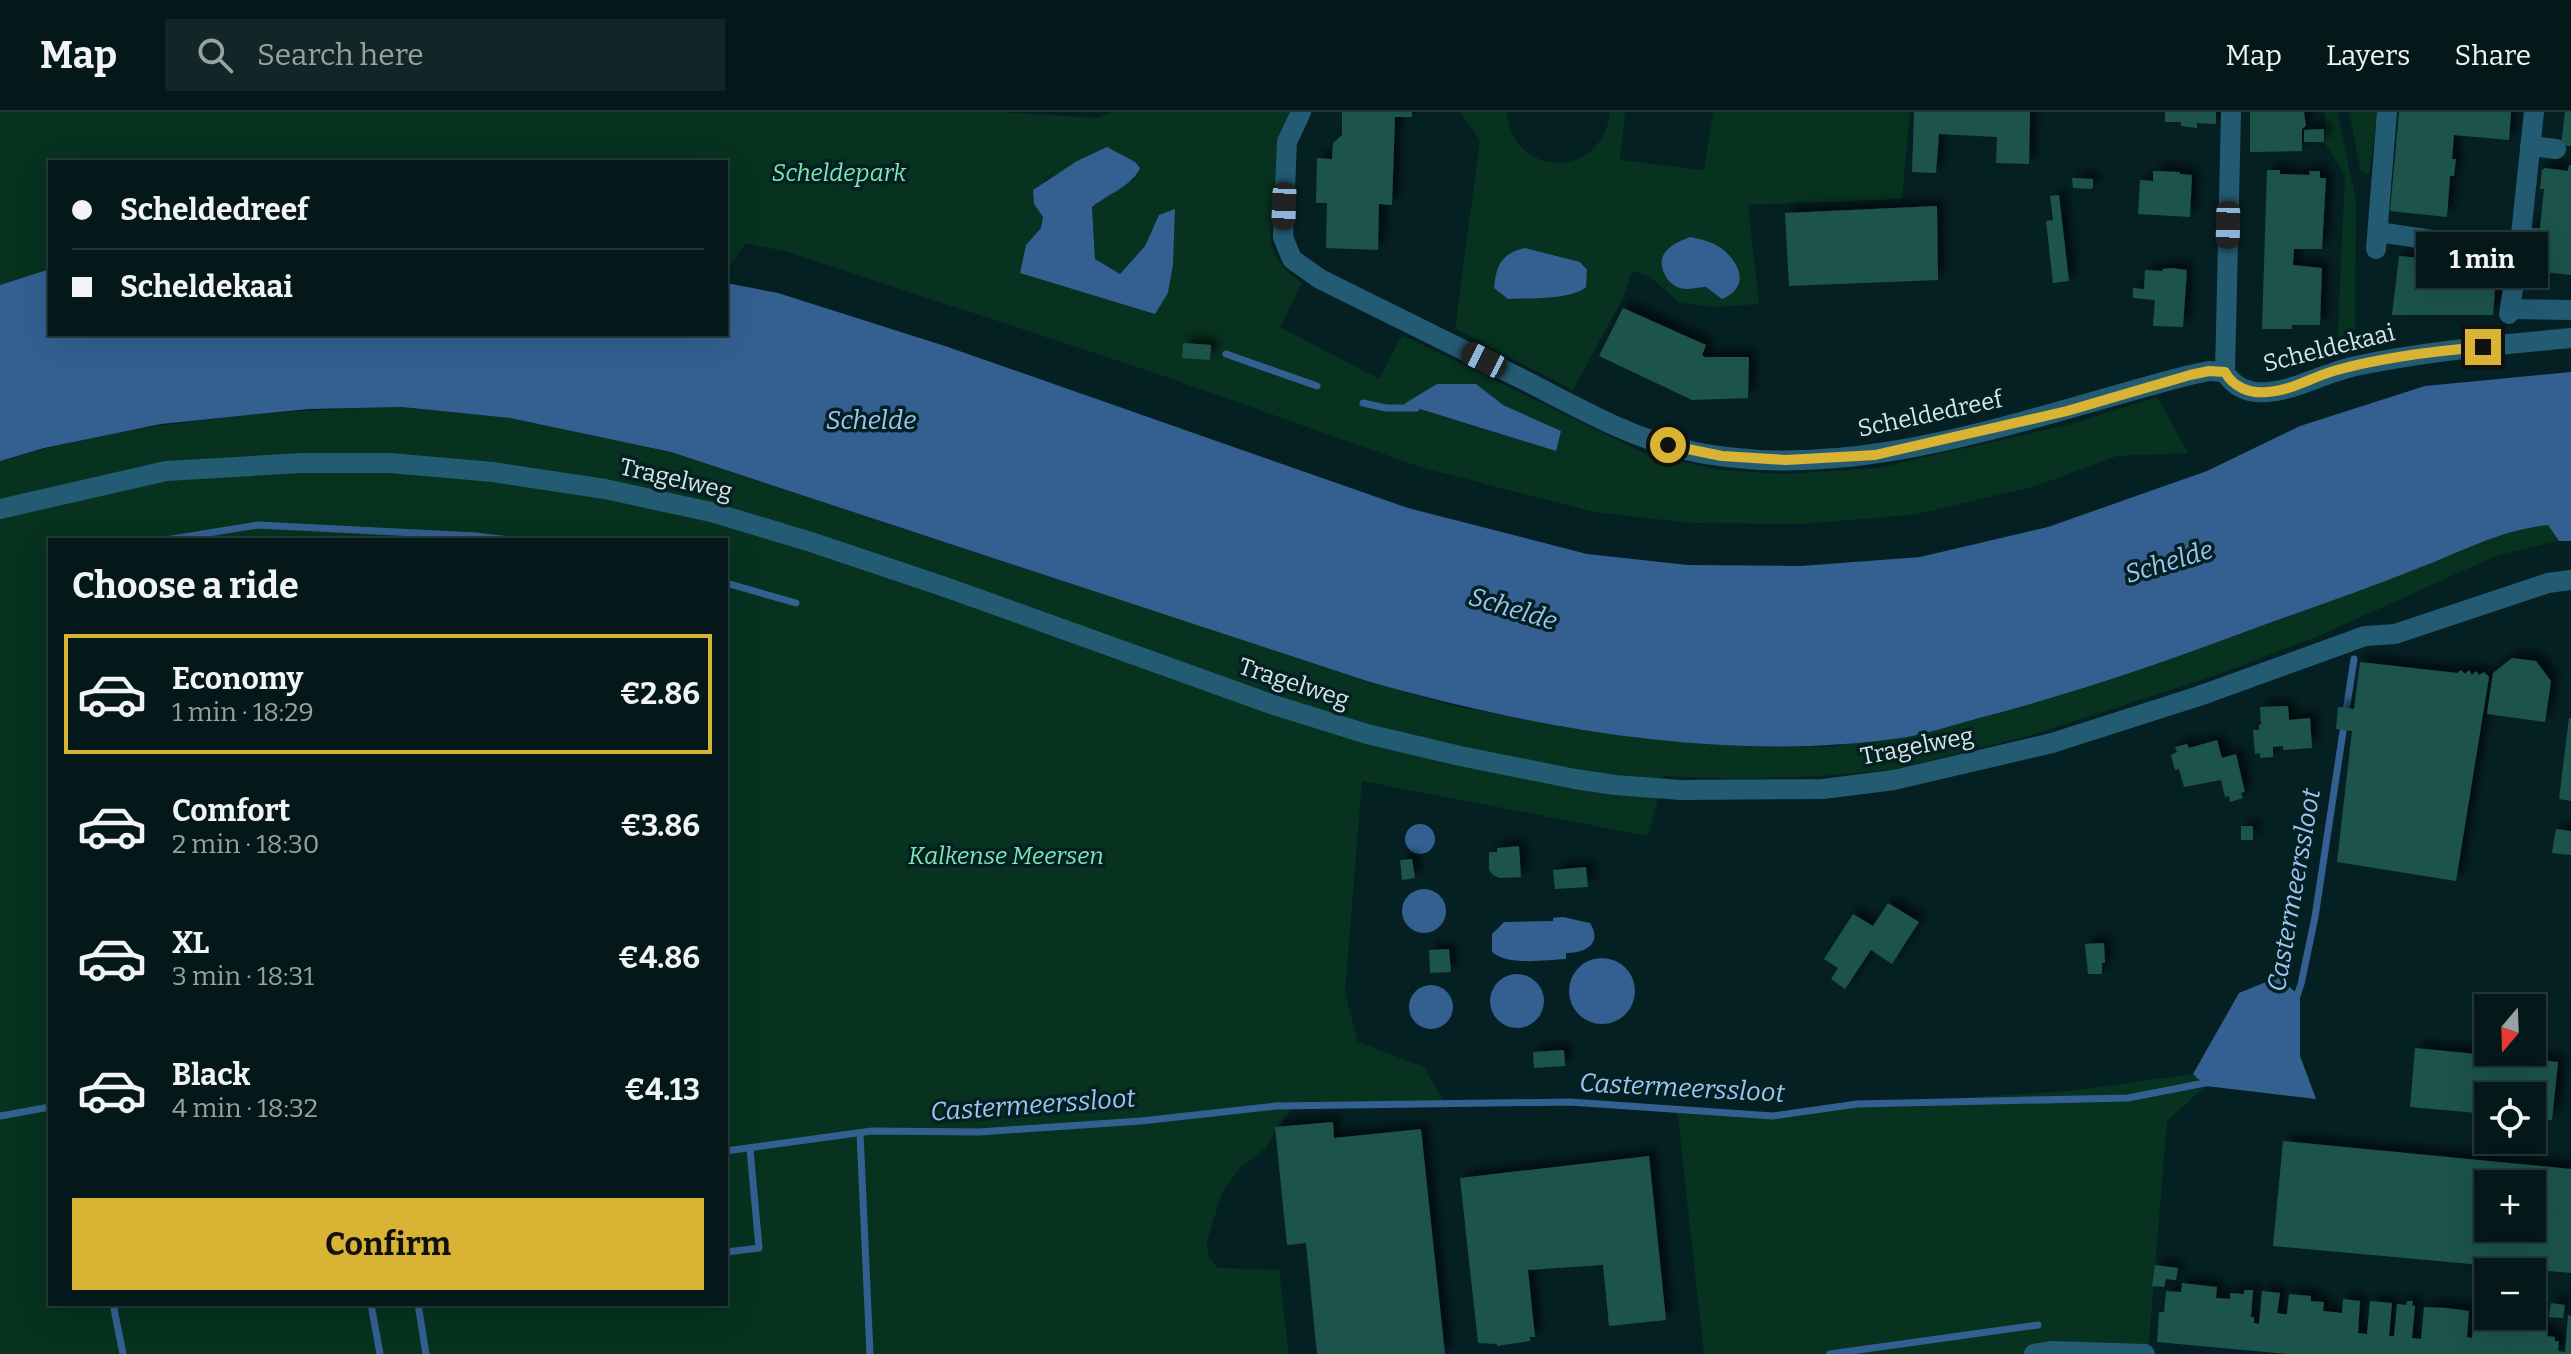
<!DOCTYPE html>
<html lang="en">
<head>
<meta charset="utf-8">
<style>
	body { margin:0; font-family:Bitter,serif; background:#122527; color:#f1f3f6; height:100vh; display:flex; flex-direction:column; font-size:30px; white-space:nowrap }
	* { box-sizing:border-box; margin:0 }
	p { font-size:26px; color:#97a0a2 }
	.icon { flex:none; width:44px; height:44px; fill:none; stroke:currentColor; stroke-width:2; stroke-linecap:round; stroke-linejoin:round }
	.map { position:relative; flex:1; overflow:hidden }
	.details { position:absolute; left:48px; top:426px; width:680px; height:768px; display:flex; flex-direction:column; background:#04181a; border-radius:0px; box-shadow:0 8px 32px #0002,0 0 0 2px #253739 }
	.details>* { flex:none }
	.hud { position:absolute; left:48px; top:48px; width:680px; height:176px; border-radius:0px; box-shadow:0 8px 32px #0002,0 0 0 2px #253739; display:grid; align-content:center; height:176px; padding:0 24px; background:#04181a }
	.needle { width:52px; rotate:199deg }
	.buttons { position:absolute; left:2474px; top:882px; display:grid; gap:16px }
	.buttons a { display:grid; place-items:center; width:72px; height:72px; border-radius:0px; background:#04181a; box-shadow:0 8px 32px #0002,0 0 0 2px #253739; font-size:40px }
	.end { position:absolute; width:36px; height:36px; margin:-18px; border:10px solid #d9b334; background:#111; box-shadow:0 0 0 4px #111 }
	.from { border-radius:50% }
	.bubble { position:absolute; height:56px; border-radius:0px; background:#04181a; box-shadow:0 8px 32px #0002,0 0 0 2px #253739; font-size:26px; font-weight:700; line-height:56px; text-align:center }
	.car { position:absolute; width:24px; height:48px; margin:-24px -12px; border-radius:10px; box-shadow:0 0 6px 2px #0007; background:linear-gradient(#222 24%,#8ab4d8 0 40%,#222 0 76%,#8ab4d8 0 86%,#222 0) }
	.hud b { display:flex; align-items:center; gap:28px; height:76px; font-size:30px }
	.hud b+b { border-top:2px solid #253739 }
	.hud i { width:20px; height:20px; background:#f1f3f6 }
	ul { padding:0; list-style:none }
	li { display:flex; align-items:center; gap:24px; height:120px; margin:0 16px 12px; padding:0 8px; border:4px solid transparent; border-radius:0px }
	li div { flex:1 }
	li b { display:block; font-size:30px }
	li em { font-style:normal; font-weight:700 }
	li.active { border-color:#d9b334 }
	li>.icon { width:72px; height:72px; stroke-width:1.5 }
	h2 { padding:0 24px; font-size:36px; line-height:96px }
	.primary-button { display:flex; gap:16px; margin-top:auto; padding:16px 24px }
	.primary-button a { flex:1; height:92px; border-radius:0px; background:#d9b334; color:#111; font-size:32px; font-weight:700; line-height:92px; text-align:center }
	header { display:flex; align-items:center; gap:48px; box-sizing:border-box; height:112px; padding:0 40px; background:#04181a; border-bottom:2px solid #253739 }
	header strong { font-size:38px }
	nav { display:flex; gap:44px; margin-inline-start:auto; font-size:28px }
	.search { width:560px; height:72px; background:#122527; display:flex; align-items:center; gap:20px; box-sizing:border-box; padding:0 28px; border-radius:0px; color:#97a0a2; font-size:30px }
	.map>svg:first-child { display:block }
</style>
</head>
<body>
<header>
<strong>Map</strong>
<div class="search"><svg class="icon" aria-label="search" viewBox="0 0 24 24"><circle cx="10" cy="10" r="6"/><path d="M15 15l6 6"/></svg>Search here</div>
<nav><a>Map</a><a>Layers</a><a>Share</a></nav>
</header>
<div class="map">
<svg width="2571" height="1242" viewBox="0 0 2571 1242">
	<defs>
		<filter id="shadow"><feDropShadow dx="7" dy="-7" stdDeviation="4" flood-color="#0009"/></filter>
	</defs>
	<rect width="100%" height="100%" fill="#052023"/>
	<g fill="#06321f" fill-rule="evenodd">
		<path d="M0,0H1001L1097,6L1112,0H1290L1282,17L1276,118L1271,114C1267,141 1282,157 1302,171L1280,215L1379,267L1402,223L1644,341L1720,358L1786,362L1877,356L2071,312L2157,285L2188,341L2117,344L2036,374L1913,403L1800,412L1690,411L1594,400L1420,355L1155,261L788,140L746,131L726,158V50H50V157L0,173ZM1107,36L1135,67L1113,79L1092,95L1095,147L1119,162L1145,134L1152,117L1175,98L1173,153L1168,181L1020,161L1026,133L1041,116L1043,104L1034,92L1045,68Z"/>
		<path d="M1460,0H1507C1512,67 1603,68 1610,0H1625L1620,48L1704,58L1713,0H1910L1902,87L1748,93L1759,192L1714,195L1680,191L1650,165L1632,159L1624,184L1573,278L1455,217L1480,28Z"/>
		<polygon points="2325,0 2337,0 2356,88 2355,228 2337,236 2345,63 2325,31"/>
		<polygon points="2349,0 2378,0 2369,62 2361,60"/>
		<path d="M402,295L510,306L671,340L1367,569L1454,594L1545,611L1656,627L1824,635L1905,625L2418,456L2519,416L2548,413L2559,429L2498,443L2321,523L2217,563L2028,624L1891,658L1822,664L1737,667L1664,664L1648,724L1362,669L1345,880L1358,930L1424,955L1444,990L1295,994L1276,1017L1266,1036L1241,1055L1222,1080L1207,1129L1208,1144L1218,1156L1279,1158L1289,1242H0V349C131,310 266,298 402,295ZM50,428H726V1192H50Z"/>
		<polygon points="2193,962 2206,974 2167,1009 2148,1242 1704,1242 1677,997 1773,1004 1857,992 2071,979"/>
	</g>
	<g fill="#336091">
		<path d="M1107,35L1135,50L1140,56C1133,73 1107,83 1092,95L1095,147L1120,162L1145,134L1159,103L1175,97L1173,153L1168,181L1155,202L1020,161L1026,133L1041,116L1043,105L1034,92L1033,78L1077,49Z"/>
		<path d="M1690,125C1700,127 1713,130 1721,136C1741,151 1750,176 1722,187L1706,175C1697,175 1688,179 1680,176C1673,174 1668,169 1665,163C1654,141 1672,132 1690,125Z"/>
		<path d="M1525,136L1580,150L1587,158L1586,175C1572,188 1528,186 1508,187L1494,176C1496,153 1502,141 1525,136Z"/>
		<path d="M50,157V222H726V171L778,181L945,234L1408,396L1587,442L1688,453L1801,454L1920,445L2048,415L2207,359L2300,314L2425,274L2571,260V429H2559L2548,413C2503,417 2463,439 2421,455C2362,479 2301,499 2242,521C2156,553 2068,583 1979,606C1953,613 1927,622 1901,626C1726,651 1536,617 1367,569L671,340L510,306L402,295L309,297L161,312L44,336L0,349V173Z"/>
		<polygon points="1437,272 1476,272 1503,293 1561,319 1556,339 1404,292"/>
		<circle cx="1420" cy="727" r="15"/>
		<circle cx="1424" cy="799" r="22"/>
		<path d="M1563,805L1590,811C1603,832 1585,841 1566,841V847C1545,848 1507,854 1492,840V822L1504,810L1553,809V806Z"/>
		<circle cx="1602" cy="879" r="33"/>
		<circle cx="1517" cy="889" r="27"/>
		<polygon points="2278,865 2300,884 2300,944 2316,987 2206,974 2193,962 2239,881"/>
		<circle cx="1431" cy="895" r="22"/>
	</g>
	<g fill="none" stroke-linecap="round" stroke-linejoin="round">
		<g stroke="#336091" stroke-width="7">
			<polyline points="1226,242 1317,274"/>
			<polyline points="1363,291 1386,296 1416,296"/>
			<polyline points="166,428 258,413 476,424 510,428"/>
			<polyline points="726,471 796,491"/>
			<polyline points="2296,887 2301,872 2315,805 2354,547"/>
			<polyline points="0,1004 50,995"/>
			<polyline points="860,1021 870,1242"/>
			<polyline points="726,1039 872,1019 979,1020 1141,1009 1276,994 1570,990 1773,1004 1857,992 2128,986 2210,970"/>
			<polyline points="726,1140 759,1136 750,1037"/>
			<polyline points="113,1192 123,1242"/>
			<polyline points="371,1192 380,1242"/>
			<polyline points="418,1192 426,1242"/>
			<polyline points="1830,1242 2038,1213"/>
		</g>
	</g>
	<g fill="#1f534c" fill-rule="evenodd" filter="url(#shadow)">
		<polygon points="1342,0 1412,0 1412,5 1395,5 1392,93 1379,92 1378,138 1326,136 1327,91 1316,91 1317,46 1332,47 1333,31 1342,23"/>
		<polygon points="1914,0 2030,0 2029,52 1996,51 1997,25 1939,22 1936,61 1912,60"/>
		<polygon points="2165,0 2216,0 2216,12 2197,11 2197,16 2181,14 2181,10 2165,10"/>
		<polygon points="2250,0 2304,0 2306,14 2302,17 2302,39 2250,40"/>
		<polygon points="2399,0 2511,0 2509,28 2454,23 2452,47 2456,47 2454,64 2450,64 2447,105 2390,99"/>
		<polygon points="2565,0 2571,0 2571,34 2561,33"/>
		<polygon points="2324,17 2324,30 2304,30 2304,18"/>
		<polygon points="2569,53 2571,53 2571,163 2536,159 2538,139 2528,138 2530,116 2540,116 2544,77 2540,77 2542,58 2545,56 2568,59"/>
		<polygon points="2267,58 2280,58 2280,62 2310,63 2309,59 2320,59 2320,66 2326,66 2322,137 2294,137 2293,153 2322,156 2320,213 2292,213 2292,217 2262,217"/>
		<polygon points="2153,59 2180,60 2180,62 2192,63 2190,105 2138,102 2140,68 2153,69"/>
		<polygon points="2072,66 2093,67 2093,75 2091,77 2073,76"/>
		<polygon points="2059,83 2069,169 2053,171 2046,109 2053,108 2050,84"/>
		<polygon points="1937,94 1938,168 1789,174 1785,101"/>
		<polygon points="2399,144 2497,153 2493,203 2392,203"/>
		<polygon points="2171,156 2187,158 2183,215 2153,214 2155,188 2133,186 2133,176 2144,177 2145,158 2162,159 2163,157"/>
		<polygon points="1623,196 1706,233 1702,243 1705,245 1749,245 1748,286 1692,288 1599,244"/>
		<polygon points="1183,231 1211,233 1210,248 1182,246"/>
		<polygon points="2512,546 2536,549 2551,569 2545,610 2487,602 2493,561"/>
		<polygon points="2360,550 2457,561 2461,558 2465,562 2469,558 2472,563 2476,559 2479,563 2484,560 2489,565 2456,769 2337,750 2352,619 2336,617 2338,595 2354,597"/>
		<polygon points="2288,594 2289,608 2310,606 2312,636 2283,638 2283,634 2273,635 2273,645 2260,646 2260,641 2255,642 2253,618 2259,618 2259,613 2261,612 2260,595"/>
		<polygon points="2569,606 2571,607 2571,689 2559,687"/>
		<polygon points="2217,628 2222,646 2236,642 2245,680 2241,681 2243,686 2230,690 2229,684 2225,685 2221,668 2184,675 2179,657 2175,658 2171,643 2177,640 2175,635 2187,632 2189,636"/>
		<rect x="2241" y="714" width="12" height="14"/>
		<polygon points="2556,717 2571,719 2571,743 2552,741"/>
		<polygon points="1519,734 1521,765 1500,766 1493,763 1489,758 1489,740 1497,740 1497,736"/>
		<polygon points="1412,747 1415,766 1402,768 1400,748"/>
		<polygon points="1586,755 1588,775 1555,777 1553,758"/>
		<polygon points="1888,791 1919,810 1892,852 1871,838 1845,877 1831,867 1838,856 1824,847 1853,802 1873,814"/>
		<polygon points="2104,831 2105,851 2102,851 2102,862 2088,862 2085,832"/>
		<polygon points="1449,837 1451,860 1430,861 1429,838"/>
		<polygon points="2415,936 2558,950 2552,1008 2532,1006 2532,984 2488,984 2488,1002 2410,995"/>
		<polygon points="1564,938 1565,954 1534,956 1533,940"/>
		<polygon points="1333,1010 1334,1026 1421,1017 1445,1242 1317,1242 1306,1131 1287,1133 1275,1015"/>
		<path d="M2283,1029L2571,1057V1161L2273,1134ZM2488,1072H2532V1116H2488Z"/>
		<polygon points="1649,1044 1666,1208 1609,1214 1603,1153 1528,1158 1535,1225 1530,1225 1530,1229 1497,1234 1497,1232 1478,1231 1460,1066"/>
		<polygon points="2155,1153 2178,1156 2176,1168 2166,1167 2164,1175 2152,1174"/>
		<polygon points="2182,1171 2217,1175 2216,1186 2230,1187 2230,1181 2244,1182 2244,1178 2253,1178 2251,1205 2254,1205 2254,1211 2259,1212 2262,1179 2280,1181 2277,1201 2283,1202 2287,1202 2289,1182 2311,1184 2311,1189 2324,1190 2323,1199 2342,1201 2343,1187 2360,1189 2358,1221 2367,1222 2370,1189 2392,1191 2389,1224 2394,1224 2397,1192 2406,1193 2407,1189 2413,1189 2412,1193 2415,1194 2412,1226 2421,1227 2424,1195 2447,1196 2469,1199 2467,1225 2472,1226 2473,1216 2548,1219 2547,1224 2555,1225 2555,1229 2559,1229 2558,1239 2565,1240 2568,1203 2571,1204 2571,1242 2287,1242 2157,1230 2159,1200 2164,1200 2166,1179 2181,1180"/>
		<polygon points="2475,1184 2488,1185 2488,1204 2474,1203"/>
		<polygon points="2551,1191 2565,1193 2563,1206 2549,1205"/>
	</g>
	<g fill="none" stroke-linecap="round" stroke-linejoin="round">
		<g stroke="#235b73" stroke-width="20">
			<path d="M1301,0L1287,30L1283,125L1292,147L1320,167C1389,201 1457,235 1526,269C1575,294 1627,324 1681,337C1850,377 2028,304 2190,263L2209,259L2225,260"/>
			<path d="M2231,0L2225,260C2233,275 2250,282 2267,280C2297,278 2326,260 2356,254C2427,239 2499,233 2571,226"/>
			<polyline points="2530,34 2556,37"/>
			<polyline points="2378,120 2519,141"/>
			<polyline points="2376,137 2387,0"/>
			<polyline points="2510,197 2571,198"/>
			<polyline points="2509,202 2519,141 2534,0"/>
			<polyline points="0,397 166,359 301,351 390,351 493,360 605,377 711,400 811,430 945,475 1274,593 1367,622 1460,644 1575,667 1615,673 1681,678 1823,677 1894,668 2052,631 2199,584 2365,524 2395,522 2548,471 2571,468"/>
			<polyline points="2034,1242 2053,1239 2145,1242"/>
		</g>
	</g>
	<g fill="none" stroke-linecap="round" stroke-linejoin="round">
		<path stroke="#d9b334" stroke-width="10" d="M1668,333L1722,344L1786,348L1875,343L2067,299L2190,263L2209,259L2225,260C2233,275 2250,282 2267,280C2291,279 2314,264 2337,258C2384,245 2434,239 2483,235"/>
	</g>
	<g text-anchor="middle" dominant-baseline="central" stroke-width="7" stroke-linejoin="round" paint-order="stroke">
		<g font-size="24" font-style="italic" fill="#7ee7b2" stroke="#052023">
			<text x="839" y="61">Scheldepark</text>
			<text x="1006" y="744">Kalkense Meersen</text>
		</g>
		<g font-size="24" fill="#d6e5e7" stroke="#052023">
			<text transform="translate(2329 236) rotate(-14)">Scheldekaai</text>
			<text transform="translate(1930 302) rotate(-12)">Scheldedreef</text>
			<text transform="translate(676 367) rotate(13)">Tragelweg</text>
			<text transform="translate(1294 571) rotate(18)">Tragelweg</text>
			<text transform="translate(1917 634) rotate(-11)">Tragelweg</text>
		</g>
		<g font-size="26" font-style="italic" fill="#9ec5f0" stroke="#052023">
			<text x="871" y="308">Schelde</text>
			<text transform="translate(2169 450) rotate(-17)">Schelde</text>
			<text transform="translate(1513 497) rotate(17)">Schelde</text>
			<text transform="translate(2294 778) rotate(-80)">Castermeerssloot</text>
			<text transform="translate(1682 976) rotate(3)">Castermeerssloot</text>
			<text transform="translate(1033 993) rotate(-4)">Castermeerssloot</text>
		</g>
	</g>
</svg>
<div class="buttons">
<a><svg class="needle" viewBox="-14 -14 28 28"><path d="M0-13l5 13h-10z" fill="#e53935"/><path d="M0 13l5-13h-10z" fill="#97a0a2"/></svg></a>
<a><svg class="icon" aria-label="locate" viewBox="0 0 24 24"><circle cx="12" cy="12" r="6"/><path d="M12 2v4M12 18v4M2 12h4M18 12h4"/></svg></a>
<a>+</a>
<a>−</a>
</div>
<i class="end from" style="left:1668px;top:333px"></i>
<i class="end" style="left:2483px;top:235px"></i>
<div class="bubble" style="left:2416px;top:120px;width:132px">1 min</div>
<i class="car" style="left:1284px;top:94px;rotate:182deg"></i>
<i class="car" style="left:2228px;top:113px;rotate:181deg"></i>
<i class="car" style="left:1484px;top:248px;rotate:297deg"></i>
<div class="hud">
<b><i class="from"></i>Scheldedreef</b>
<b><i></i>Scheldekaai</b>
</div>
<section class="details">
<h2>Choose a ride</h2>
<ul>
<li class="active"><svg class="icon" aria-label="car" viewBox="0 0 24 24"><path d="M5 17H2v-5l4-1 3-4h7l3 4 3 1v5h-3M9 17h6M6 11h13"/><circle cx="7" cy="17" r="2"/><circle cx="17" cy="17" r="2"/></svg><div><b>Economy</b><p>1 min · 18:29</p></div><em>€2.86</em></li>
<li><svg class="icon" aria-label="car" viewBox="0 0 24 24"><path d="M5 17H2v-5l4-1 3-4h7l3 4 3 1v5h-3M9 17h6M6 11h13"/><circle cx="7" cy="17" r="2"/><circle cx="17" cy="17" r="2"/></svg><div><b>Comfort</b><p>2 min · 18:30</p></div><em>€3.86</em></li>
<li><svg class="icon" aria-label="car" viewBox="0 0 24 24"><path d="M5 17H2v-5l4-1 3-4h7l3 4 3 1v5h-3M9 17h6M6 11h13"/><circle cx="7" cy="17" r="2"/><circle cx="17" cy="17" r="2"/></svg><div><b>XL</b><p>3 min · 18:31</p></div><em>€4.86</em></li>
<li><svg class="icon" aria-label="car" viewBox="0 0 24 24"><path d="M5 17H2v-5l4-1 3-4h7l3 4 3 1v5h-3M9 17h6M6 11h13"/><circle cx="7" cy="17" r="2"/><circle cx="17" cy="17" r="2"/></svg><div><b>Black</b><p>4 min · 18:32</p></div><em>€4.13</em></li>
</ul>
<div class="primary-button"><a>Confirm</a></div>
</section>
</div>
</body>
</html>
